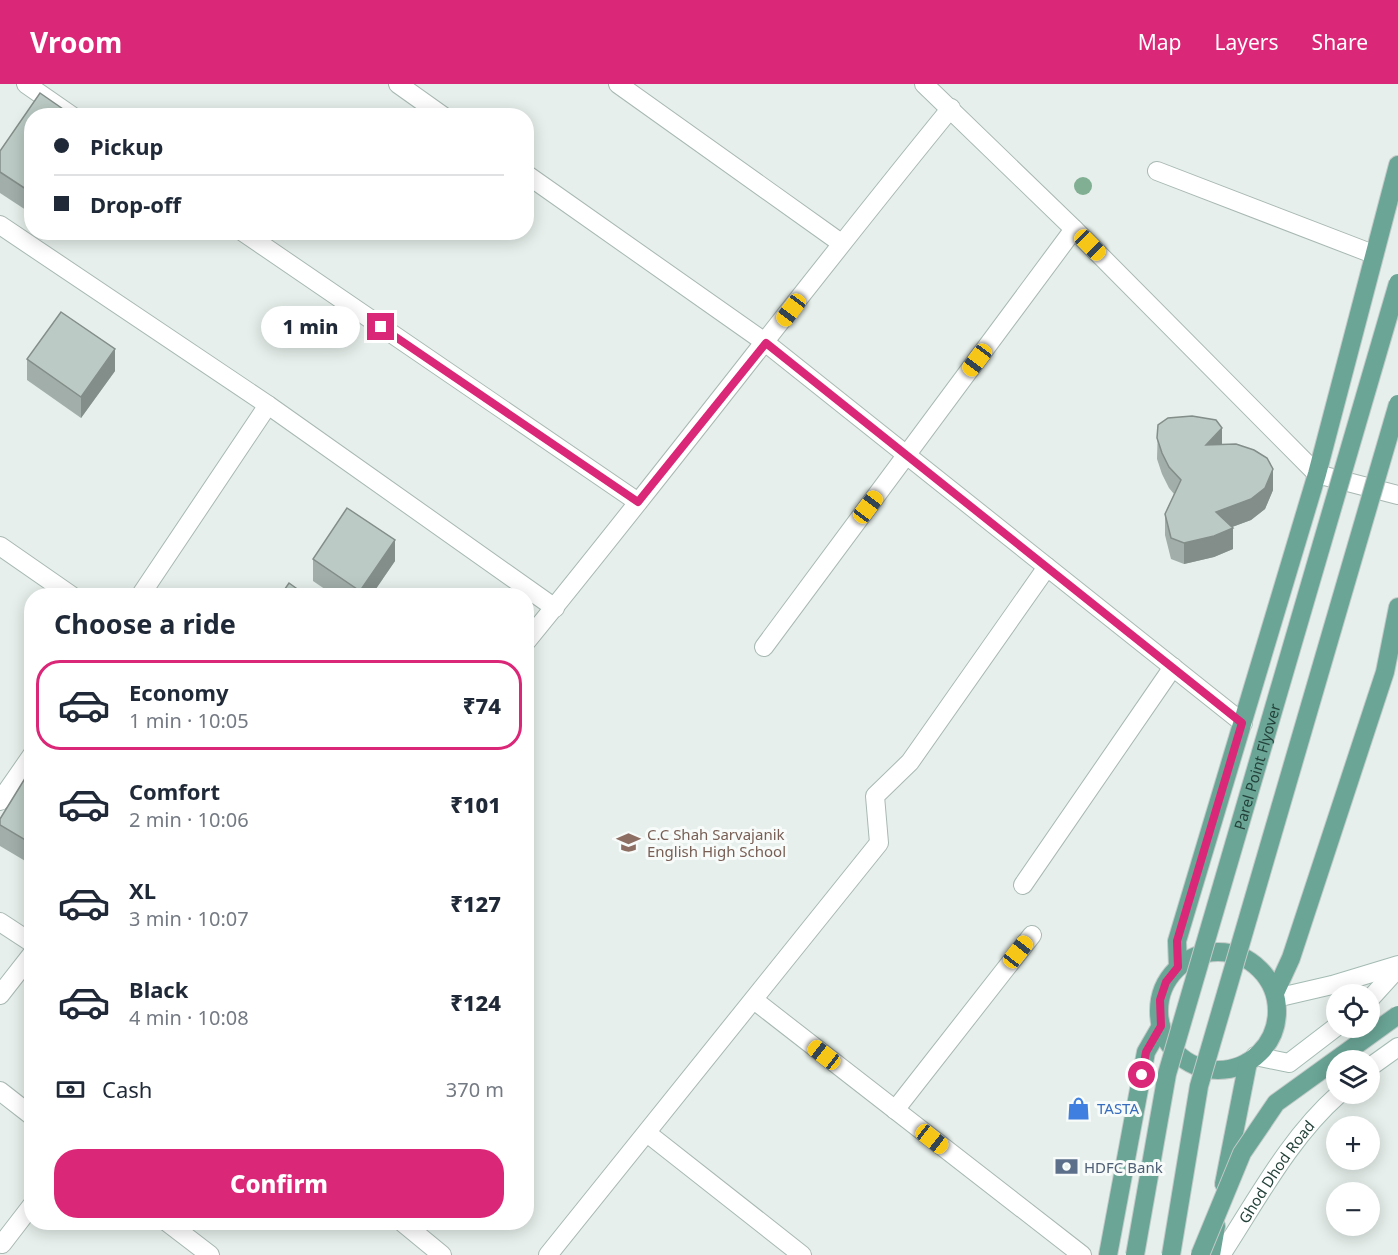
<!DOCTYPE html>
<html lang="en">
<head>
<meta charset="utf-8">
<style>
	body { margin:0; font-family:"Noto Sans",sans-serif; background:#f2f2f3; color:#1f2937; height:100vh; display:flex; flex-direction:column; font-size:22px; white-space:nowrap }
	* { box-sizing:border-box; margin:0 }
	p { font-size:20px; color:#747a83 }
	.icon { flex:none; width:33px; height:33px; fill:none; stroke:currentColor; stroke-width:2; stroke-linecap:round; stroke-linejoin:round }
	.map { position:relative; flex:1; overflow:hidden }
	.drawer { position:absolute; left:24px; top:504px; width:510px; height:642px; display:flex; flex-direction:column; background:#fff; border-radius:24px; box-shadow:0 3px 15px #0003 }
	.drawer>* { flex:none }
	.banner { position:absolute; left:24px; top:24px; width:510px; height:132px; border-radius:24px; box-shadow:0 3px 15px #0003; display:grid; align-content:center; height:132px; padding:0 30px; background:#fff }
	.tools { position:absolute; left:1326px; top:900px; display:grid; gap:12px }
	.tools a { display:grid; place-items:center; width:54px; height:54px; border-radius:50%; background:#fff; box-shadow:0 3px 15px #0003; font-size:30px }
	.end { position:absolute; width:27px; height:27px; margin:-14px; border:8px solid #db2777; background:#fff; box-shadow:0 0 0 3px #fff }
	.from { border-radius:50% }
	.bubble { position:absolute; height:42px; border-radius:21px; background:#fff; box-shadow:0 3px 15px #0003; font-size:20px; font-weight:800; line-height:42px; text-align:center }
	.car { position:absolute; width:18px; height:36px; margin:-18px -9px; border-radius:8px; box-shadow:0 0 4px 2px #0007; background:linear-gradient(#f5c518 24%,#345 0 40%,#f5c518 0 76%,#345 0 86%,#f5c518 0) }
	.banner b { display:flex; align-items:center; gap:21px; height:57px; font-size:22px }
	.banner b+b { border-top:2px solid #e0e1e3 }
	.banner i { width:15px; height:15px; background:#1f2937 }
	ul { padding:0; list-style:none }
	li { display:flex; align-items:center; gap:18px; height:90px; margin:0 12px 9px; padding:0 18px; border:3px solid transparent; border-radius:24px }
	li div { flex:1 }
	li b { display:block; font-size:22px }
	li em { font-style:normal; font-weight:800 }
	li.current { border-color:#db2777 }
	li>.icon { width:54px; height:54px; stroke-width:1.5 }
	h2 { padding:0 30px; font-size:27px; line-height:72px }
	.pay { display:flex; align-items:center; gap:15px; height:66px; padding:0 30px; font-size:22px }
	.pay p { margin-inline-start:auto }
	.cta { display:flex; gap:12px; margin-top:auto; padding:12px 30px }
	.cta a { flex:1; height:69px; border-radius:24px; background:#db2777; color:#fff; font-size:24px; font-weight:800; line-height:69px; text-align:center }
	header { display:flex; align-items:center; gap:36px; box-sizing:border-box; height:84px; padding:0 30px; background:#db2777; color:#fff }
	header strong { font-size:28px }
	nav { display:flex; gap:33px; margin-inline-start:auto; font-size:21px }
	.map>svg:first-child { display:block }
</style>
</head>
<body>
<header>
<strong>Vroom</strong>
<nav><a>Map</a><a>Layers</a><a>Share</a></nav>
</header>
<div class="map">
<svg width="1398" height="1171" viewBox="0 0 1398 1171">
	<rect width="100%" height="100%" fill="#e6efeb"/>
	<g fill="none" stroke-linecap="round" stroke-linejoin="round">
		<defs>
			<g id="minor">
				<polyline points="26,0 72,32"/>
				<polyline points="398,0 443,32"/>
				<polyline points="618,0 841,159"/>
				<polyline points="924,0 1074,145 1317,390 1398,411"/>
				<polyline points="1157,87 1373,170"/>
				<polyline points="526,90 766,259 1243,639"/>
				<polyline points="0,141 268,321 555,524"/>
				<polyline points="243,148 638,418"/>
				<polyline points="0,462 72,512"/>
				<polyline points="140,512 268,321"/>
				<path d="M526,558C670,382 807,200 951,24"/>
				<polyline points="764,563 1074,145"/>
				<polyline points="0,717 32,671"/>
				<polyline points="1023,801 1173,583"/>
				<polyline points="0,911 32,870"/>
				<polyline points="754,916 1082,1171"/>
				<polyline points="0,1007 32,1032"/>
				<polyline points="895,1026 1032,851"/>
				<polyline points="647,1049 802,1171"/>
				<polyline points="167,1138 210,1171"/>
				<polyline points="2,1160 32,1121"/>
				<polyline points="548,1171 879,759 875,712 910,678 1047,483"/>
			</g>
			<g id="tertiary">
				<polyline points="0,838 32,859"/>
				<polyline points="402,1138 442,1171"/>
			</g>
			<g id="secondary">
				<polyline points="1276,914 1332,901 1398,881"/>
				<polyline points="1370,915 1398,884"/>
				<polyline points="1255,972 1289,979 1336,943"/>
				<polyline points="1370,983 1398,963"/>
				<path id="s1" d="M1221,1171C1257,1116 1289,1054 1339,1010"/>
			</g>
			<g id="primary">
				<circle cx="1218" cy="927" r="59"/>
				<polyline points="1178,883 1177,857 1317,390 1398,81"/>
				<polyline points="1275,909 1291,874 1385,588 1398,523"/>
				<polyline points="1224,1100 1248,978"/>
				<polyline points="1108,1171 1146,968 1161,942"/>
				<polyline points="1211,1171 1216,1142"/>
			</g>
		</defs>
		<use href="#minor" stroke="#a8b8b2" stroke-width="20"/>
		<use href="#tertiary" stroke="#a8b8b2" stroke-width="20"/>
		<use href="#secondary" stroke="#a4bbb3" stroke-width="20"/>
		<use href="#primary" stroke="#c2cac8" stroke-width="20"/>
		<use href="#minor" stroke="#fff" stroke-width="18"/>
		<use href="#tertiary" stroke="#fff" stroke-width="18"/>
		<use href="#secondary" stroke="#fff" stroke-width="18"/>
		<use href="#primary" stroke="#6aa596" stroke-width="18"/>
		<defs>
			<g id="primary-bridge">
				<path id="s2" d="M1135,1171L1167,990L1398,199"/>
				<polyline points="1171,1171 1199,1002 1398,320"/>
				<polyline points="1200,1171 1242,1069 1276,1019 1398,931"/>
			</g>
		</defs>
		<use href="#primary-bridge" stroke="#c2cac8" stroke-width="20" stroke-linecap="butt"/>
		<use href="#primary-bridge" stroke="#6aa596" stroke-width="18"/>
	</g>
	<circle fill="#80af93" cx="1083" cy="102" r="9"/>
	<g fill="#a1aea9">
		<polygon points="32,32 32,130 0,109 0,67"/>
		<polygon points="27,275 115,287 81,334 27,296"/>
		<polygon points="1158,341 1222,360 1273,406 1265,425 1251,436 1232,443 1233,465 1214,473 1184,480 1171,475 1165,451 1165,430 1174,410 1169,404 1162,390 1157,375"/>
		<polygon points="313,475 395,477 371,512 335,512 313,497"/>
		<polygon points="32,683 32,781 0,762 0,735"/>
	</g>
	<g fill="#838d89">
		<polygon points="115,265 115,287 81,334 81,313"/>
		<polygon points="1222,344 1222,365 1206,361"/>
		<polygon points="1273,385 1273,406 1265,425 1251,436 1216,449 1216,428"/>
		<polygon points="1233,444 1233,465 1214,473 1184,480 1184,459"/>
		<polygon points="395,456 395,477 371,512 360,512 360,507"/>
	</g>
	<g fill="#bbcac4" stroke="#838d89" stroke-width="1.5">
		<polygon points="40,9 73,32 32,32 32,109 0,88 0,67"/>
		<polygon points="61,228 115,265 81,313 27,275"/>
		<polygon points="1192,332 1216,336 1222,344 1206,361 1236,360 1254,366 1267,374 1273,385 1265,404 1251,415 1216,428 1233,444 1214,452 1184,459 1171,454 1165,430 1181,396 1169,383 1162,369 1157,354 1158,341 1168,334"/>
		<polygon points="347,424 395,456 360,507 313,475"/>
		<polygon points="289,499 307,512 280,512"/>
		<polygon points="32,683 32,760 0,741 0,735"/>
	</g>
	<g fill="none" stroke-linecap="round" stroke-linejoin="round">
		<polyline stroke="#db2777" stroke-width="8" points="381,243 638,418 766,259 1242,639 1177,857 1178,883 1166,898 1160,916 1161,942 1146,968 1142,991"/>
	</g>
	<defs>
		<symbol id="school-bare" viewBox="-9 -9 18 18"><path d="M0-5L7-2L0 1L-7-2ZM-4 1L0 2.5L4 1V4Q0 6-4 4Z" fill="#8d6e63" stroke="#f7fbf9" stroke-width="2.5" paint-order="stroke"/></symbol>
		<symbol id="shop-bare" viewBox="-9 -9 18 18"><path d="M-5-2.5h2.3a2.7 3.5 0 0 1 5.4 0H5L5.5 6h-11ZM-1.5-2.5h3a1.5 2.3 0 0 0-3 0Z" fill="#3f7fe0" stroke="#f7fbf9" stroke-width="2.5" paint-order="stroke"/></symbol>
		<symbol id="bank-bare" viewBox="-9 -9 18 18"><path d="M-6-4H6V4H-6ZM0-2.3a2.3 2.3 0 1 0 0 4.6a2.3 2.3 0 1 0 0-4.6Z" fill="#5c6f8a" stroke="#f7fbf9" stroke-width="2.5" paint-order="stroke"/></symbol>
	</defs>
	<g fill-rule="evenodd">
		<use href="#school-bare" x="612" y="742" width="33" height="33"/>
		<use href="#shop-bare" x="1062" y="1008" width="33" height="33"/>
		<use href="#bank-bare" x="1050" y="1066" width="33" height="33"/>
	</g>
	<g text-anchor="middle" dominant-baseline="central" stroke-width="6" stroke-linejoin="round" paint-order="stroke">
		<g font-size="15" fill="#24423a" stroke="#f7fbf9">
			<text stroke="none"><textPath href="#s2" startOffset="504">Parel Point Flyover</textPath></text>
			<text stroke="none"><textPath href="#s1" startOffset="100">Ghod Dhod Road</textPath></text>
		</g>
		<g font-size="15" fill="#785e54" stroke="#f7fbf9" text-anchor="start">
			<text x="647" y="750">C.C Shah Sarvajanik<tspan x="647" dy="17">English High School</tspan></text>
		</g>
		<g font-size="15" fill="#366cbe" stroke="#f7fbf9" text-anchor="start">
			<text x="1097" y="1024">TASTA</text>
		</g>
		<g font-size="15" fill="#4e5e75" stroke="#f7fbf9" text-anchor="start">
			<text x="1084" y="1083">HDFC Bank</text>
		</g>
	</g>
</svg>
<div class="tools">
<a><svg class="icon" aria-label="locate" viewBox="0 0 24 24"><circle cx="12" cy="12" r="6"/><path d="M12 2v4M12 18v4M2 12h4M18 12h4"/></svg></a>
<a><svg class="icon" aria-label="layers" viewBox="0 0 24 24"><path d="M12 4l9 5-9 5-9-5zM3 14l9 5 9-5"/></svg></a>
<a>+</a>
<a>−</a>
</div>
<i class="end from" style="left:1142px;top:991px"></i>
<i class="end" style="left:381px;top:243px"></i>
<div class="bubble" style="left:261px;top:222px;width:99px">1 min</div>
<i class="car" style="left:1090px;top:161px;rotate:135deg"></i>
<i class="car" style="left:791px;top:226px;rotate:217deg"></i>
<i class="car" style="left:977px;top:276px;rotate:217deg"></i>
<i class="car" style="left:868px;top:423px;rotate:37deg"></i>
<i class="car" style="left:1018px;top:868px;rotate:38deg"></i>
<i class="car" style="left:824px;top:971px;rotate:308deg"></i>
<i class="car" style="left:932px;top:1055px;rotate:128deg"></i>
<div class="banner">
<b><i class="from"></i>Pickup</b>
<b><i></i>Drop-off</b>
</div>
<section class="drawer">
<h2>Choose a ride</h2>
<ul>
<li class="current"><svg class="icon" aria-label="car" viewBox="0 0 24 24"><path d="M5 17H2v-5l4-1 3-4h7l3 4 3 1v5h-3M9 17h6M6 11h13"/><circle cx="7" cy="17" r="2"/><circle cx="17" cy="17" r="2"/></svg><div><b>Economy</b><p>1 min · 10:05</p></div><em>₹74</em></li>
<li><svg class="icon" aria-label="car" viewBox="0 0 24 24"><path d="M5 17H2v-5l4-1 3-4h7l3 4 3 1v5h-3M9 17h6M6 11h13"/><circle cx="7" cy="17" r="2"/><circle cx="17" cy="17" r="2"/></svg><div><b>Comfort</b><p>2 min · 10:06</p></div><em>₹101</em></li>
<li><svg class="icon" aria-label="car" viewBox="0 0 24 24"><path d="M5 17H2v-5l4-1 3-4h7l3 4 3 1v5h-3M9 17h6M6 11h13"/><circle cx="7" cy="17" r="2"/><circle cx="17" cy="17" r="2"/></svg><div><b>XL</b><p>3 min · 10:07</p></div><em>₹127</em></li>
<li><svg class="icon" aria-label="car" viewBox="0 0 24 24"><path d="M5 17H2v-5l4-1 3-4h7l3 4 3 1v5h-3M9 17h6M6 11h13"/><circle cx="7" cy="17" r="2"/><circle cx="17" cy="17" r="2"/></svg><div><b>Black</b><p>4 min · 10:08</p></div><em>₹124</em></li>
</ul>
<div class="pay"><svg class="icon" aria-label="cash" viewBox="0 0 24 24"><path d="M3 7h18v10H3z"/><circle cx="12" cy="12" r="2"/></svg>Cash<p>370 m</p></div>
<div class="cta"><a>Confirm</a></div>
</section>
</div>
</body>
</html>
